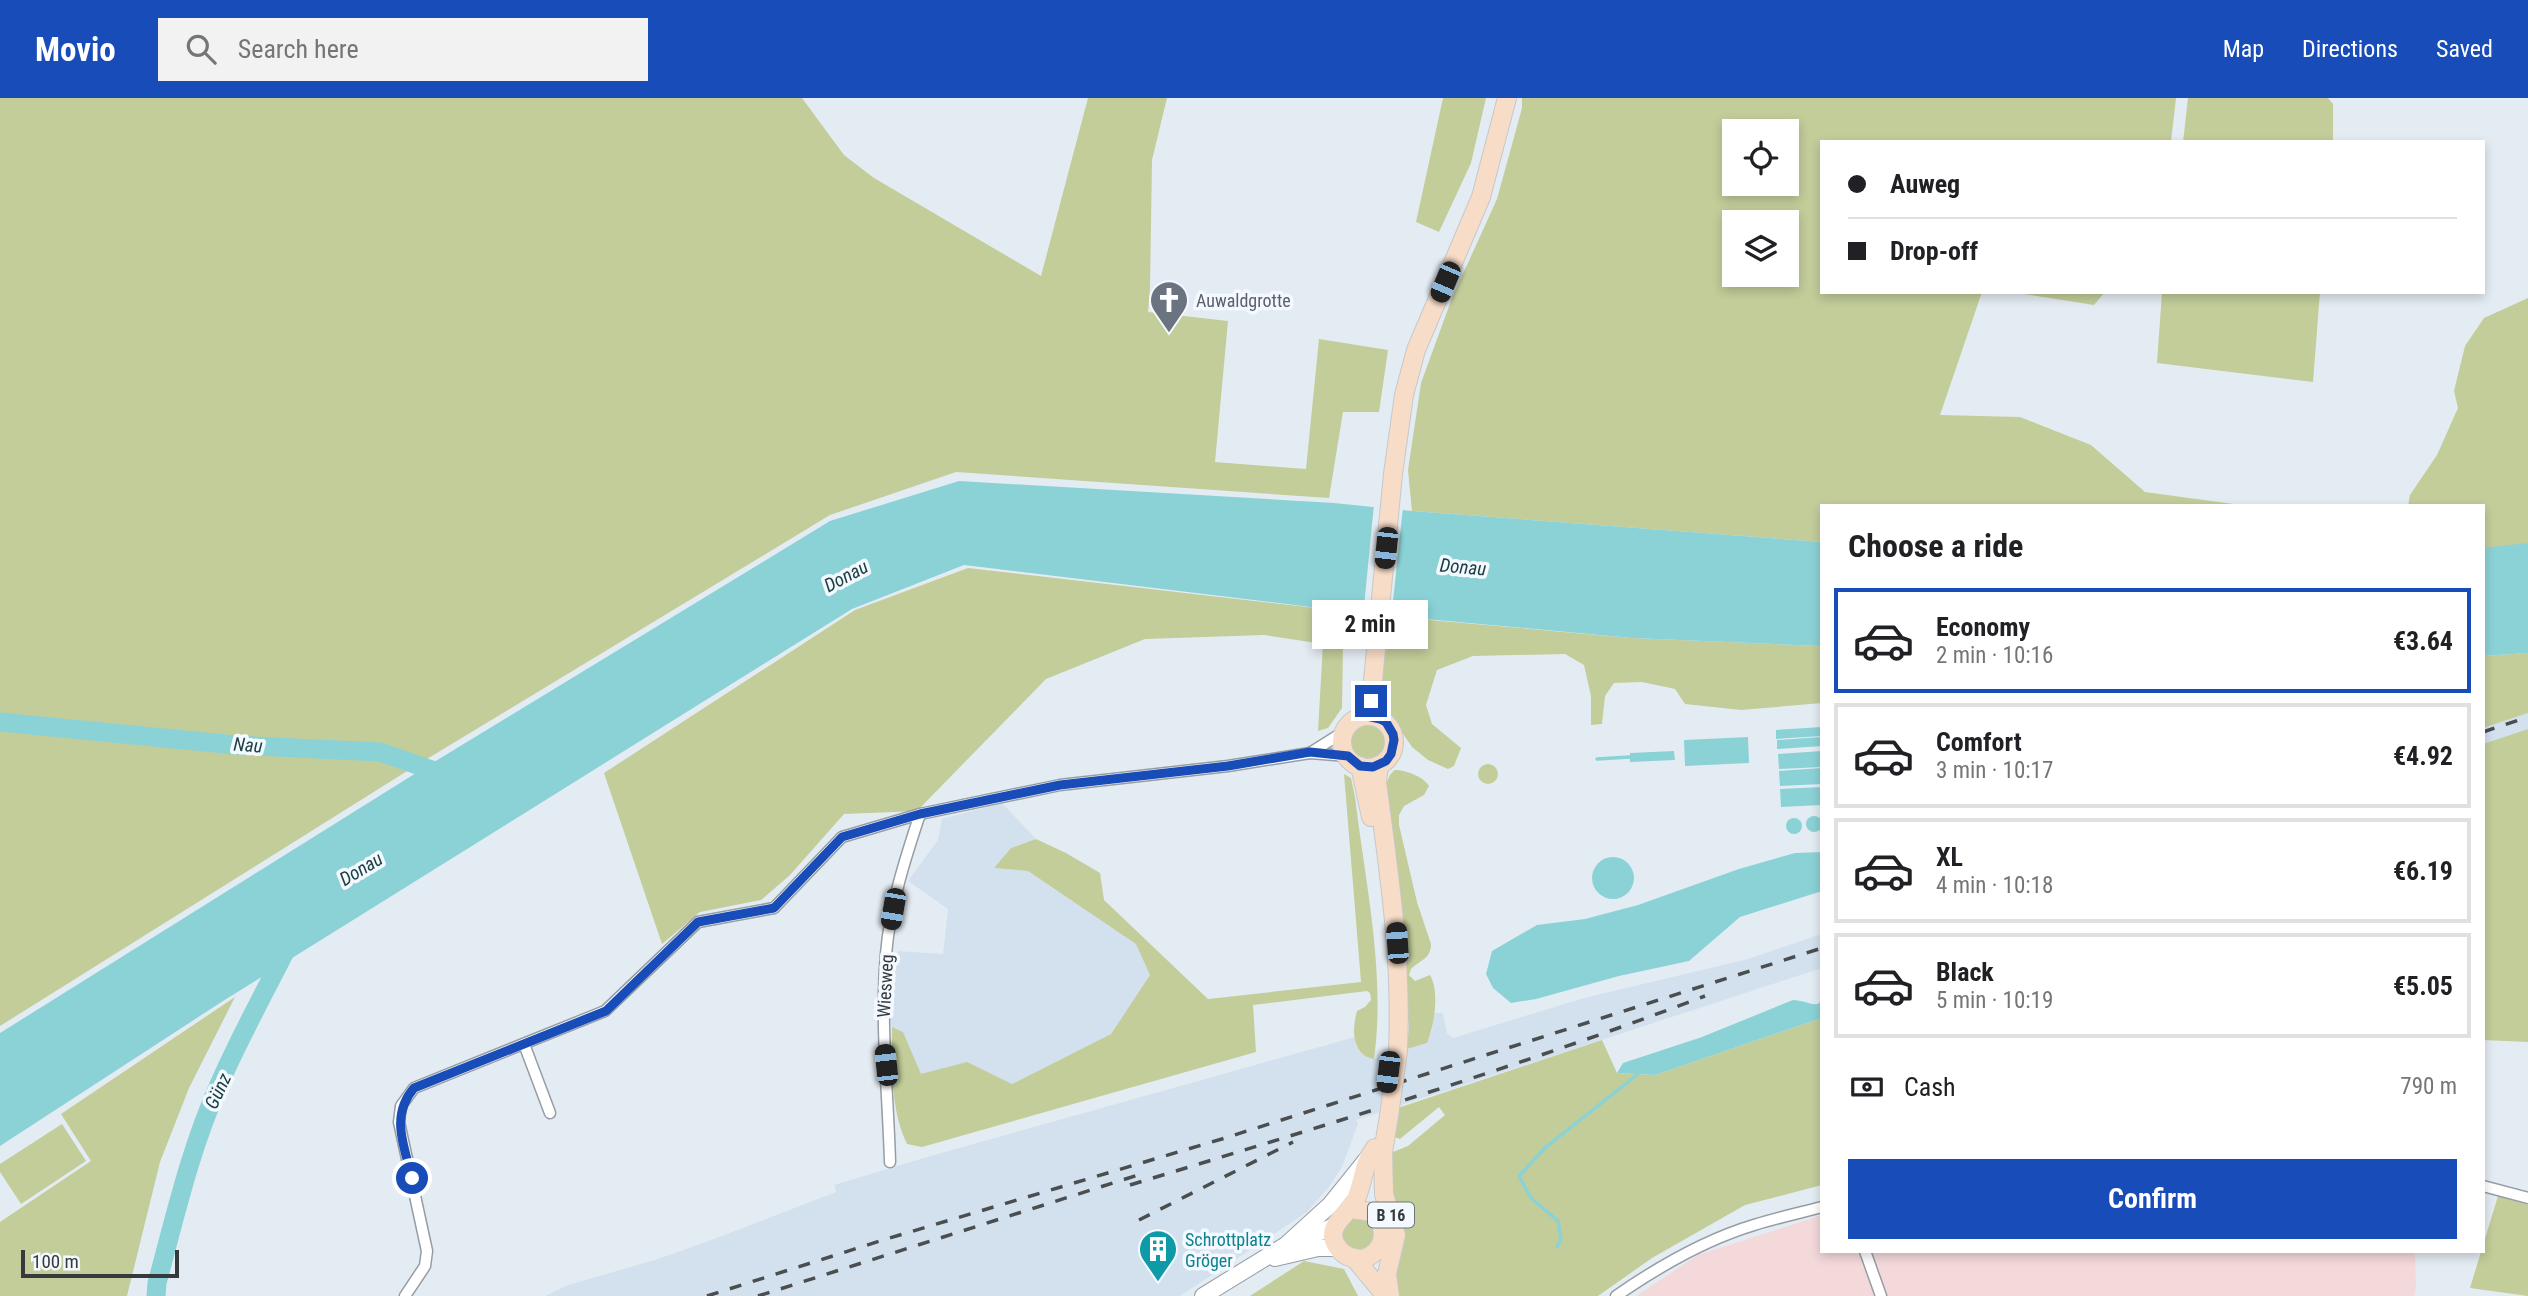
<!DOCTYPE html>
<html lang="en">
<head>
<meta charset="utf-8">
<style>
	body { margin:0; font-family:"Roboto Condensed",sans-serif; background:#f2f2f2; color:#202124; height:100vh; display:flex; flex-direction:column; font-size:26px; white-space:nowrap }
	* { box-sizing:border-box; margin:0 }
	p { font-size:23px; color:#757577 }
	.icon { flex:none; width:38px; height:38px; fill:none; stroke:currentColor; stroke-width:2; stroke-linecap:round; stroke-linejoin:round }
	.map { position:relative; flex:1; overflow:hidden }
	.details { position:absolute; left:1820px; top:406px; width:665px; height:749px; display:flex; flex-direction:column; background:#fff; border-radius:0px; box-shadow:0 4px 10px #0003 }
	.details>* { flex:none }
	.top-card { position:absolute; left:1820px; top:42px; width:665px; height:154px; border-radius:0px; box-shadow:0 4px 10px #0003; display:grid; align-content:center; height:154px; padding:0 28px; background:#fff }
	.fabs { position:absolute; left:1722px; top:21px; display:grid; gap:14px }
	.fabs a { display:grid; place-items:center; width:77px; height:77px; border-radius:0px; background:#fff; box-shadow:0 4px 10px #0003; font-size:35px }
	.scale { position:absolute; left:21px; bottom:18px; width:158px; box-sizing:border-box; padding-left:7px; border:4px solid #373a3d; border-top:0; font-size:19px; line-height:24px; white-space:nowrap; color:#373a3d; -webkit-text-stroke:5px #f3f9ff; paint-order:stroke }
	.end { position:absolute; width:32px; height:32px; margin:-16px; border:9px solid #184cb9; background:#fff; box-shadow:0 0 0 4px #fff }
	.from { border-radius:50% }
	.bubble { position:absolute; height:49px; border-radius:0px; background:#fff; box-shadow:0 4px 10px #0003; font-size:23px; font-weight:700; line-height:49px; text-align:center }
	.car { position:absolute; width:21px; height:42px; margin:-21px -10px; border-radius:9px; box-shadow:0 0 5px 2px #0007; background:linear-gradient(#222 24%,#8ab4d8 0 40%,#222 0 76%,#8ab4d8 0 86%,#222 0) }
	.top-card b { display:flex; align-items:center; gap:24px; height:66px; font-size:26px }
	.top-card b+b { border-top:2px solid #e0e0e0 }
	.top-card i { width:18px; height:18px; background:#202124 }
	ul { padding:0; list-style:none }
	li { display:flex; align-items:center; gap:21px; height:105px; margin:0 14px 10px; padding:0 14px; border:4px solid #e0e0e0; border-radius:0px }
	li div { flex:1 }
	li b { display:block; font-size:26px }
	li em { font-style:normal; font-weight:700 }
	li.current { border-color:#184cb9 }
	li>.icon { width:63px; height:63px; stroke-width:1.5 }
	h2 { padding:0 28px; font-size:32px; line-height:84px }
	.pay { display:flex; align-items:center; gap:18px; height:77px; padding:0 28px; font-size:26px }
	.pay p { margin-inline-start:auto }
	.button { display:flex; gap:14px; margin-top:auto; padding:14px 28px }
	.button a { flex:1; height:80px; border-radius:0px; background:#184cb9; color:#fff; font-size:28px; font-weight:700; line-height:80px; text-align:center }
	header { display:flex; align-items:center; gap:42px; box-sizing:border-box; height:98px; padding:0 35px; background:#184cb9; color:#fff }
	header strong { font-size:33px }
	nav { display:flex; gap:38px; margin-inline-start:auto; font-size:24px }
	.search { width:490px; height:63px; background:#f2f2f2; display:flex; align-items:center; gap:18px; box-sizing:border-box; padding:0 24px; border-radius:0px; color:#757577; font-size:26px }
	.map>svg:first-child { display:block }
</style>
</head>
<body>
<header>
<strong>Movio</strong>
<div class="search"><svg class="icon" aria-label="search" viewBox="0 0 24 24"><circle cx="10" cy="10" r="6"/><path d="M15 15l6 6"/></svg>Search here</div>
<nav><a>Map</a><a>Directions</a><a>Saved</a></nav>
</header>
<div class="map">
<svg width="2528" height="1198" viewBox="0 0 2528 1198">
	<rect width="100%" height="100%" fill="#e4ecf3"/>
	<g fill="#d3e1ee">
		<polygon points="2528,615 2528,631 2483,646 2483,630"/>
		<polygon points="1002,705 1036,741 1011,750 994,770 1028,773 1137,846 1150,877 1111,936 924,1030 888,917 898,853 943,856 948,811 908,783 938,742 942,721"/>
		<polygon points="1822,836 1822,870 1356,1022 1358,1026 1342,1069 1329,1089 1307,1114 1180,1198 545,1198 568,1187 658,1161 714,1141 836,1094 834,1087 934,1057 1355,939 1356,949 1374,961 1427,945 1432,932 1433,915 1443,915 1447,936 1453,940 1584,900 1748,861"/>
	</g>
	<polygon fill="#f4d9db" points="1822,1117 1822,1153 2415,1153 2416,1188 2414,1198 1636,1198 1698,1157"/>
	<g fill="#c2cd9a" fill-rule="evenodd">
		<polygon points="0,0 802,0 844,57 874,80 1041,178 1088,0 1167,0 1152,62 1150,191 1148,214 1228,223 1215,364 1306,371 1319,241 1388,252 1379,314 1343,314 1329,400 956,374 830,417 412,670 0,928"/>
		<polygon points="1443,0 1486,0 1471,65 1439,134 1416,124"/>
		<path d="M1522,0H2176L2171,44H1822V194H1982L1940,317L2020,319L2091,347L2145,394L2248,408H1822V444L1412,413L1408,372L1421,285L1452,200L1497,101L1522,10ZM1734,33H1787V86H1734ZM1734,124H1787V177H1734Z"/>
		<polygon points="2188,0 2328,0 2333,6 2333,44 2183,44"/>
		<polygon points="2011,194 2105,194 2094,207"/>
		<polygon points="2162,194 2320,194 2313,284 2157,265"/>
		<polygon points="2528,200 2528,446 2483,451 2483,408 2408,408 2410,397 2437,357 2458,310 2454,293 2465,248 2484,220"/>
		<polygon points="968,470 1360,515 1357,535 1349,539 1343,547 1342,610 1328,630 1318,633 1323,546 1264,537 1145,541 1046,581 917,713 844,716 790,777 761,802 700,814 662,846 604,675 855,512"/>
		<polygon points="1395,519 1632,540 1822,548 1822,605 1741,612 1685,606 1675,591 1642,584 1614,585 1605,598 1602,626 1591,627 1591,598 1584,567 1565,556 1473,558 1437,572 1426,607 1432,626 1461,650 1454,668 1448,671 1428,662 1412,649 1382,605 1384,550 1389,550"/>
		<polygon points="2528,555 2528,615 2483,630 2483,558"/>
		<circle cx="1368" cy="643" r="17"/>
		<polygon points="2528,631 2528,944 2483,942 2483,646"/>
		<circle cx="1488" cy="676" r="10"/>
		<path d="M1395,672C1406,672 1424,679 1429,688L1424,697L1404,708L1399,717V727L1417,804L1431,846C1431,861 1420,862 1411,871L1409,877L1415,883L1430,877C1440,894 1434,928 1427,945L1407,951L1409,929L1383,689C1389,684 1388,676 1395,672Z"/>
		<path d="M1344,676L1351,680L1355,699C1365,784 1386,875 1374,961C1351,957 1352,931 1357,913L1365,909L1371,902L1370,895L1367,893L1253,907L1256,954L922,1049L907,1046C890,1011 892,967 892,929L903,934L921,976L967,964L1012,986L1111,936L1150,877L1136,846L1028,773L994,770L1011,750L1036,741L1066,755L1100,775L1104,802L1208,901L1361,884Z"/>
		<polygon points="235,899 189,990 160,1064 127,1198 0,1198 0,1124 91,1063 61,1016"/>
		<polygon points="1822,920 1822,1087 1745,1107 1652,1160 1598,1198 1399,1198 1395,1178 1389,1061 1393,1054 1408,1048 1445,1017 1439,1009 1400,1041 1392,1038 1398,1010 1602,942 1617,975 1655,977"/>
		<polygon points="62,1026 86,1063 21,1106 0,1074 0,1066"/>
		<polygon points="2498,1098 2528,1107 2528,1198 2470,1190"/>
		<circle cx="1359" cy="1135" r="17"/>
		<polygon points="1304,1163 1344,1171 1358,1198 1250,1198"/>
	</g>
	<g fill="#8bd2d6">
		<polygon points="959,383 1334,405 1412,413 1822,444 1822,548 1632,540 1360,515 964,467 852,511 223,903 0,1048 0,935 416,675 830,423"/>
		<polygon points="2528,445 2528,555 2483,558 2483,450"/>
		<polygon points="1822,629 1822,638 1776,641 1776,632"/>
		<polygon points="1748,639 1749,665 1685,668 1684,642"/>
		<polygon points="1822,639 1822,648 1777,651 1777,642"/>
		<polygon points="1674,653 1675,662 1630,664 1630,655"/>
		<polygon points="1822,653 1822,669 1779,671 1778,656"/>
		<polygon points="1822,670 1822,686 1780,688 1779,673"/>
		<polygon points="1822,689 1822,707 1781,709 1780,691"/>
		<circle cx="1814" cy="726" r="8"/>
		<circle cx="1794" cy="728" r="8"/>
		<polygon points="1822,754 1822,793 1740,819 1689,863 1619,878 1536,901 1511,905 1493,890 1486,876 1492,853 1537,827 1585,821 1638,807 1739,771 1795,755"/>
		<circle cx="1613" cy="780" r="21"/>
		<path d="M1793,902C1802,902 1810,907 1818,906L1822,902V920L1655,977L1617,975L1623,965L1702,939Z"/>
	</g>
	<polygon fill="#e4ecf3" points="1374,406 1403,409 1391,522 1363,519"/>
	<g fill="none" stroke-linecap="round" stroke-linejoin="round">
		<g stroke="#8bd2d6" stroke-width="3.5">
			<polyline points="1597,661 1630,659"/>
			<polyline points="1557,1149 1561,1141 1558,1123 1531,1100 1519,1078 1546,1049 1638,976"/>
		</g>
		<g stroke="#8bd2d6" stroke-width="19">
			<polyline points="0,624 235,647 380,654 449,678"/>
			<path d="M156,1198L157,1185C175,1119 190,1052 218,989C239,940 266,892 290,844"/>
		</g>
		<defs>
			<g id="street">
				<polyline points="1310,655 1345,633"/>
				<polyline points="524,946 550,1015"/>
				<path d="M890,1064C888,994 880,925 886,856C890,808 905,761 920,716"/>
				<polyline points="2483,1088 2528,1100"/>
				<polyline points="1865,1153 1881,1198"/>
				<polyline points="405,1198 425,1168 427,1153 399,1024 401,1008 414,990 605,913 698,824 774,810 842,739 920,716 1060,687 1228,668 1310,655 1347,658"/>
				<path d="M1616,1198C1658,1169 1704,1142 1754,1127C1776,1120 1799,1115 1822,1109"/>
			</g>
			<g id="secondary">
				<polyline points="1295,1144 1335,1128"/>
				<polyline points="1275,1160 1318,1150 1338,1150"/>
				<polyline points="1203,1198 1286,1147 1330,1107 1367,1061"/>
			</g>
			<g id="primary">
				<polyline points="1367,618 1371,603 1393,376 1404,297 1416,252 1481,99 1507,0"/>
				<circle cx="1368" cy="644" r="26"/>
				<path d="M1379,667L1377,684C1389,775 1402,859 1398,952"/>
				<polyline points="1360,668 1371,719"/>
				<polyline points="1389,1018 1383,1054 1384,1096 1396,1137 1387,1176 1390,1198"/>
				<path d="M1351,1111L1372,1114C1389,1130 1386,1153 1363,1161C1354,1161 1345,1159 1339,1151C1321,1129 1349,1117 1356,1101C1364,1083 1363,1065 1375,1050"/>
				<polyline points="1355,1161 1380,1191"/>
			</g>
		</defs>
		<use href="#street" stroke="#969da4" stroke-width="13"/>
		<use href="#secondary" stroke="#969da4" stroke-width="18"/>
		<use href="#primary" stroke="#c7c8c9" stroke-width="20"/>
		<use href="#street" stroke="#fff" stroke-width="10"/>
		<use href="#secondary" stroke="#fff" stroke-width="16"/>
		<use href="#primary" stroke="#f7dcc7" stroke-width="18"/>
		<g stroke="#4a4e51" stroke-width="3.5" stroke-dasharray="12 12" stroke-linecap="butt">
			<polyline points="2483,634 2528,619"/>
			<path d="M1130,1087C1323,1028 1516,970 1705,898"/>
			<polyline points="1139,1122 1293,1044"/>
			<polyline points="707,1198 883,1142 1225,1040 1822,850"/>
			<polyline points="758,1198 1138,1077"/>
		</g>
		<defs>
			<polyline id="primary-bridge" points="1389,1018 1398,952"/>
		</defs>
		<use href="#primary-bridge" stroke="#c7c8c9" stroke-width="20" stroke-linecap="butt"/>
		<use href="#primary-bridge" stroke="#f7dcc7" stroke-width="18"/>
	</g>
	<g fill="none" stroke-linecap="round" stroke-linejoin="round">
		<path stroke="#184cb9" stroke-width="9" d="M412,1080C404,1047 390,1018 414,990L606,913L698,824L774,810L842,739L920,716L1060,687L1228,668L1310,654L1348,658L1360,668L1373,669L1386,663L1391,656L1394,642L1393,636L1386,624L1380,621L1367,618L1371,603"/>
	</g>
	<defs>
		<symbol id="church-pin" viewBox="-11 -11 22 30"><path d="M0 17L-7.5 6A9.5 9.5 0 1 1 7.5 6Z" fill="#6b7280" stroke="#f3f9ff"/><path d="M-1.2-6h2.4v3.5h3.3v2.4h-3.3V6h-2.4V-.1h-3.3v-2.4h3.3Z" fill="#fff"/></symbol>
		<symbol id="building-pin" viewBox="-11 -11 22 30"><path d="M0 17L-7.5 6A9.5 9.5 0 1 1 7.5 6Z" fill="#0f9aa8" stroke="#f3f9ff"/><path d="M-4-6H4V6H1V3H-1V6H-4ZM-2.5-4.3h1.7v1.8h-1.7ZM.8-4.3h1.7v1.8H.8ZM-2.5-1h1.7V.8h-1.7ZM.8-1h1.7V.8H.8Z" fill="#fff"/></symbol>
	</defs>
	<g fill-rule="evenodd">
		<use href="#church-pin" x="1147" y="180" width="44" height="60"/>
		<use href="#building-pin" x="1136" y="1129" width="44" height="60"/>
	</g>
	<g text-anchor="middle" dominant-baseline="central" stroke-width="7" stroke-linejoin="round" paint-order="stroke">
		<rect fill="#f3f9ff" stroke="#6f7377" stroke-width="2" x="1368" y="1104.5" width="46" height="25" rx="5"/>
		<g font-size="16" font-weight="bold" fill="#373a3d">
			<text x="1391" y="1117">B 16</text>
		</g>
		<g font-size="18" fill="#5b616d" stroke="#f3f9ff" text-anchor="start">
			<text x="1196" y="202">Auwaldgrotte</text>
		</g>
		<g font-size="18" fill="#373a3d" stroke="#f3f9ff">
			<text transform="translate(885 888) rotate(-87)">Wiesweg</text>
		</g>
		<g font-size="18" fill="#0d838f" stroke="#f3f9ff" text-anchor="start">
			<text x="1185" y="1141">Schrottplatz<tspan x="1185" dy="21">Gröger</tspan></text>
		</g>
		<g font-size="19" font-style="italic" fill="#1d4042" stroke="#f3f9ff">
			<text transform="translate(1463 469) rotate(5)">Donau</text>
			<text transform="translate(846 478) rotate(-28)">Donau</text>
			<text transform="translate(248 647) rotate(4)">Nau</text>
			<text transform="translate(361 771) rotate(-31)">Donau</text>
			<text transform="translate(218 993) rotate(-65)">Günz</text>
		</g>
	</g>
</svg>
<div class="fabs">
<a><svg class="icon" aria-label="locate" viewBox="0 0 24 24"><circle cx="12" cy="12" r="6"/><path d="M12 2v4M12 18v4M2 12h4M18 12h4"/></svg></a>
<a><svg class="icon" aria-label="layers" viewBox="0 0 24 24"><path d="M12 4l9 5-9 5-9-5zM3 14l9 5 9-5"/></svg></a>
</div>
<div class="scale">100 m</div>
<i class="end from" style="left:412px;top:1080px"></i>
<i class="end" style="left:1371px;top:603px"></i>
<div class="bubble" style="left:1312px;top:502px;width:116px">2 min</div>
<i class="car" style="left:1445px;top:184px;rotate:203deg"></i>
<i class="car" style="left:1386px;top:450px;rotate:186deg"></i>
<i class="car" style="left:893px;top:811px;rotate:190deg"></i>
<i class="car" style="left:1397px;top:845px;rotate:356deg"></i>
<i class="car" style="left:886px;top:967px;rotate:354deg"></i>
<i class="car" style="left:1388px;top:974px;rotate:187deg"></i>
<div class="top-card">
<b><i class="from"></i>Auweg</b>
<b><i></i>Drop-off</b>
</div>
<section class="details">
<h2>Choose a ride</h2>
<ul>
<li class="current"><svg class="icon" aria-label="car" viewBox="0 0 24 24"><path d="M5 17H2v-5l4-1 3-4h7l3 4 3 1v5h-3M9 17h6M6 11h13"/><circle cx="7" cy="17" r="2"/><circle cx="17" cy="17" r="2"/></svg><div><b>Economy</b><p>2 min · 10:16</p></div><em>€3.64</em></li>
<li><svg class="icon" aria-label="car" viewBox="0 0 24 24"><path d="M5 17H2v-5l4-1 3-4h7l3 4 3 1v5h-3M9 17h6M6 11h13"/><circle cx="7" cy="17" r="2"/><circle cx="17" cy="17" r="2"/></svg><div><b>Comfort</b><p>3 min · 10:17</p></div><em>€4.92</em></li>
<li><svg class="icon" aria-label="car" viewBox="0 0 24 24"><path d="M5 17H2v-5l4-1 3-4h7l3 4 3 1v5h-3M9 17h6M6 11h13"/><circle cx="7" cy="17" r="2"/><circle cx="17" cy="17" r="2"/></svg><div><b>XL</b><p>4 min · 10:18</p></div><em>€6.19</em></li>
<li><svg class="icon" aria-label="car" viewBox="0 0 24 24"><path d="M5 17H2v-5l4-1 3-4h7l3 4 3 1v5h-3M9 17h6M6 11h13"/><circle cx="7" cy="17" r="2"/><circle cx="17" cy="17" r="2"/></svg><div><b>Black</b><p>5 min · 10:19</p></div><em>€5.05</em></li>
</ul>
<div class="pay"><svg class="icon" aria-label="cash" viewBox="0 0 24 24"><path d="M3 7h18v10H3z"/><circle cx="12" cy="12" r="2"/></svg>Cash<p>790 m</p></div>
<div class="button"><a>Confirm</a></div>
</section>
</div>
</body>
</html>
